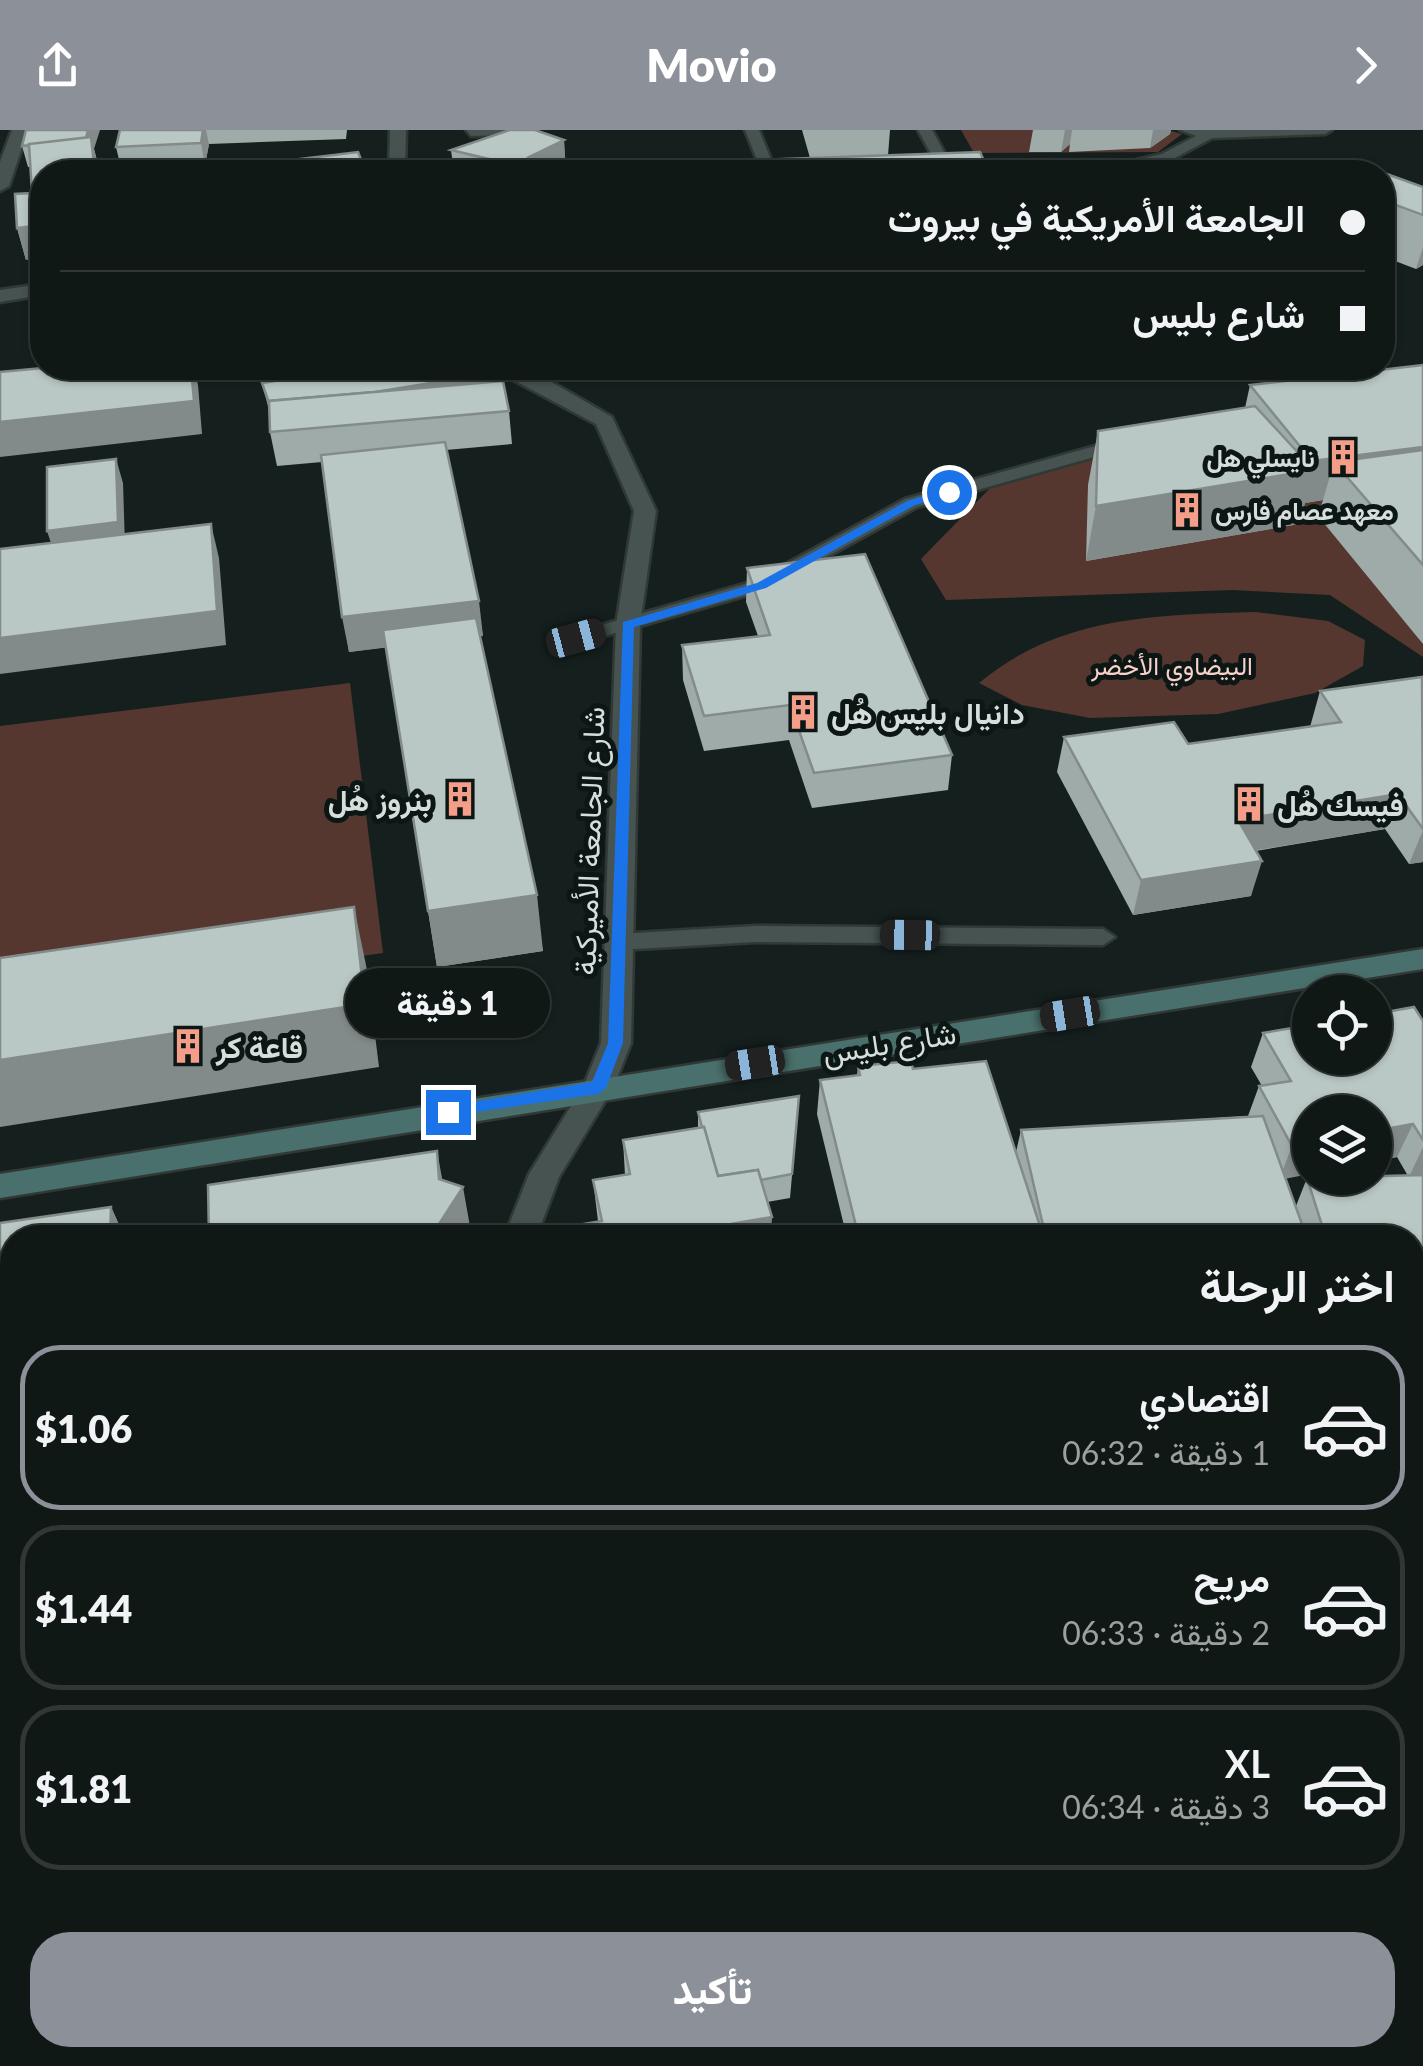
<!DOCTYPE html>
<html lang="ar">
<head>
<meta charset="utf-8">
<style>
	body { margin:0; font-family:Lato,Vazirmatn,sans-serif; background:#19211f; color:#f1f3f6; direction:rtl; height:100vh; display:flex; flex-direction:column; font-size:38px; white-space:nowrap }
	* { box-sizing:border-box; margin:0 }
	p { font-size:32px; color:#9ca0a1 }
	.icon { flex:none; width:55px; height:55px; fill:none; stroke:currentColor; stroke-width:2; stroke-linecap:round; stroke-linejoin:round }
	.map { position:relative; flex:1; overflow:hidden; direction:ltr }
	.sheet { position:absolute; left:0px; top:1095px; width:1425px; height:842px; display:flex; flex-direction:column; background:#101816; border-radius:40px 40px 0 0; box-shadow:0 2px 8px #0004,0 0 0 2px #303735; direction:rtl }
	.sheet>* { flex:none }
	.hud { position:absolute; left:30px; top:30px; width:1365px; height:220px; border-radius:40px; box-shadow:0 2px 8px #0004,0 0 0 2px #303735; direction:rtl; display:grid; align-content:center; height:220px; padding:0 30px; background:#101816 }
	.tools { position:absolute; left:1292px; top:845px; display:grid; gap:20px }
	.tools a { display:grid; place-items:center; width:100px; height:100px; border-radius:50%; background:#101816; box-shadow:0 2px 8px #0004,0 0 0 2px #303735; font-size:50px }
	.end { position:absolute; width:45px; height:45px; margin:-22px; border:12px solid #1a73e8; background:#fff; box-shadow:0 0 0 5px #fff }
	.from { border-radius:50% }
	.bubble { position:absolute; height:70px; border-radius:35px; background:#101816; box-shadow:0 2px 8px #0004,0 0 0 2px #303735; font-size:32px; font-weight:800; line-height:70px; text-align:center; direction:rtl }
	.car { position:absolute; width:30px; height:60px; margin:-30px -15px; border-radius:12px; box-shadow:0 0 8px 2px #0007; background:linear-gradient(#222 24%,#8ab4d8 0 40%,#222 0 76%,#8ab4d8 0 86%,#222 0) }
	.hud b { display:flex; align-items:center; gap:35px; height:95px; font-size:38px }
	.hud b+b { border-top:2px solid #303735 }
	.hud i { width:25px; height:25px; background:#f1f3f6 }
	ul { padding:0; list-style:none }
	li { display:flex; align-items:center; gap:30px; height:165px; margin:0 20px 15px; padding:0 10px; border:5px solid #303735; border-radius:40px }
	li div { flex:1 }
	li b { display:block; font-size:38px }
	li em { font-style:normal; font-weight:800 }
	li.selected { border-color:#8c9099 }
	li>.icon { width:90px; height:90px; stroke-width:1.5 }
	h2 { padding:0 30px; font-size:45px; line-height:120px }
	.primary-button { display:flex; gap:20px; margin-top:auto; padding:20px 30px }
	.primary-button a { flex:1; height:115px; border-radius:40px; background:#8c9099; color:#fff; font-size:40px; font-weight:800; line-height:115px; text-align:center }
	header { display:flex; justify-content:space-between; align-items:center; height:130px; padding:0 30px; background:#8c9099; color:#fff; font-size:45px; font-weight:800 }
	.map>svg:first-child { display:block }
</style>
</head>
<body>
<header><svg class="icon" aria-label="forward" viewBox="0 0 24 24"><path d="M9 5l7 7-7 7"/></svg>Movio<svg class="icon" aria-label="share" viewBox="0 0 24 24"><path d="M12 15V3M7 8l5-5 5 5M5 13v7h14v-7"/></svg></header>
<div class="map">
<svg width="1423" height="1936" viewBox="0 0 1423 1936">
	<rect width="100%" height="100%" fill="#15201e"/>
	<g fill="#553730">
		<polygon points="961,0 1167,0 1182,4 1158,22 974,23"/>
		<polygon points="1423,265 1423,527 1330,465 1232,460 946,470 921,429 996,352 1099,323"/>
		<path d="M1255,482L1328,491L1365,510L1363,536L1315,563L1218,584L1090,588L1022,575L979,553C1059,486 1155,485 1255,482Z"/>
		<polygon points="350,553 383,823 0,878 0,596"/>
	</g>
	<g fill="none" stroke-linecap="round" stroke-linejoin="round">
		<defs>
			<g id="lane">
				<polygon points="466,0 536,0 529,4 471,6"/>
				<polygon points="745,0 759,0 776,42 762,42"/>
				<polygon points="918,0 932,0 955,42 941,42"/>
				<polygon points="1180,0 1332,0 1325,4 1212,8 1171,30 1111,42 1086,42 1162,24 1196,6"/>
				<polygon points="702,36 707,37 707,42 595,42 602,38"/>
				<polygon points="1124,308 1133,313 1130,317 917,377 769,459 577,514 567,508 570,504 755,451 905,369"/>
				<polygon points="755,796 1103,799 1115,807 1103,815 755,812 618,820 606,812 618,804"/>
				<rect x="586" y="1925" width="36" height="11"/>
				<rect x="726" y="1925" width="36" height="11"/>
			</g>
			<g id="street">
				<polygon points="12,0 28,0 9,56 0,61 0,32"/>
				<polygon points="390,0 406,0 405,42 389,42"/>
				<polygon points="42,154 42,165 0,172 0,160"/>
				<polygon points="491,238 517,238 548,250 612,287 656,381 640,495 631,913 613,958 559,1047 536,1108 504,1108 529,1044 584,955 601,913 616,495 634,381 596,294"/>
				<polygon points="178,1925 222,1925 218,1936 174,1936"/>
			</g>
			<g id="secondary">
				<polygon points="1423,819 1423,839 0,1068 0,1044"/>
				<polygon points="1423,1801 1423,1843 1412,1844 1412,1802"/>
				<polygon points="273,1925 484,1925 479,1936 268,1936"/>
			</g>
		</defs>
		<use href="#lane" stroke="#313937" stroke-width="5"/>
		<use href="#street" stroke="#313937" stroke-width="5"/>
		<use href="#secondary" stroke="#313937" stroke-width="5"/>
		<use href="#lane" fill="#465351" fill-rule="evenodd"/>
		<use href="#street" fill="#465351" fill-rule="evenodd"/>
		<use href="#secondary" fill="#49706c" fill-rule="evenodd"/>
	</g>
	<g fill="#9faba9" fill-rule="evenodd">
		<polygon points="120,0 347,0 346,9 209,14 205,35 121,38 116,17"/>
		<polygon points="802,0 890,0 888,25 810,28"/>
		<polygon points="1033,0 1171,0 1170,4 1150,18 1069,22 1070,14 1061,22 1029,22"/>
		<polygon points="564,10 565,36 604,42 454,42 451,20"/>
		<polygon points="22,16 94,19 100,42 42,42 26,130 17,98 32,63 31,37 28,37"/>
		<polygon points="1382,44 1423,57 1423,135 1416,139 1382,126"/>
		<polygon points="1423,235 1423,514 1318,386 1323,370 1305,373 1299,394 1086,431 1088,355 1098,301 1245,278 1250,255"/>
		<polygon points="488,252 509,281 512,314 446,320 483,506 480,506 543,821 437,837 386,517 349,522 322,332 277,336 270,302 270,284 262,253"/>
		<polygon points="747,438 952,625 948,660 812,678 789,610 704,621 683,550 682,515 758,506 746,472"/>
		<polygon points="1423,549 1423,732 1409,734 1385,699 1256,721 1251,766 1133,785 1057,642 1064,607 1188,614 1310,597 1320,561"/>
		<path d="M1423,891V1044L1415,1045H1423V1219H1412V1108H847L817,984L820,950L857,946L858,936L913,939L1016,1022L1021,1000L1248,986L1259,956H1262L1251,937L1263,903ZM1375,982V1032L1397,1027L1408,1046L1307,1048L1296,1076L1286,1048Z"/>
		<polygon points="698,982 797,989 790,1068 767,1072 771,1108 566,1108 565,1097 598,1091 593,1050 625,1045 623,1010 698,998"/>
		<polygon points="111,1077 125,1108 12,1108 12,1227 0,1229 0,1093"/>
		<polygon points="12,1295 12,1446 0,1447 0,1296"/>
		<rect x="1412" y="1364" width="11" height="174"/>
		<polygon points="12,1756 12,1917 0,1919 0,1757"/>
	</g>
	<g fill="#828b8a">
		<polygon points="88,0 100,0 94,19 100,42 95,42 84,13"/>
		<polygon points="203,0 206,0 209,14 205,35 201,13"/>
		<polygon points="1065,0 1072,0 1070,14 1061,22"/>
		<polygon points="1153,0 1171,0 1170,4 1150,18"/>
		<polygon points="564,10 566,42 529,27"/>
		<polygon points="42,95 42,128 26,130 17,98"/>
		<polygon points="1423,117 1423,135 1416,139"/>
		<polygon points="191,238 194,238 198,255 202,304 0,327 0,292"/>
		<polygon points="487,244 490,267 271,279"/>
		<polygon points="1423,317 1423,358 1334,332 1323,370 1305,373 1299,394 1086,431 1096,376 1309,340 1312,331"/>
		<polygon points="116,329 123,353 125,416 55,425 47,401"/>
		<polygon points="211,394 219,428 226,515 0,544 0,508"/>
		<polygon points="479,471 483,506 349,522 342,487"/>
		<polygon points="1398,664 1385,699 1227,725 1238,690"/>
		<polygon points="1423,700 1423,732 1409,734"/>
		<polygon points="1262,731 1251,766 1133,785 1141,750"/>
		<polygon points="537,765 543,821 437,837 428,781"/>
		<polygon points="354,777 367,840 379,937 0,997 0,930"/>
		<polygon points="1413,994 1397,1027 1375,1032 1375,1001"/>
		<polygon points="1310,1013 1310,1044 1279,1050 1292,1016"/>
		<polygon points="1423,1017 1423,1044 1409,1047"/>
		<polygon points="437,1021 448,1080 463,1057 472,1108 430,1108 439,1049"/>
		<polygon points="111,1077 125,1108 110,1108"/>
		<polygon points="772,1087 771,1108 673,1108 673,1104"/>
	</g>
	<g fill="#b9c7c5" stroke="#828b8a" stroke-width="2.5">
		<polygon points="26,0 88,0 86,8 22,16"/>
		<polygon points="120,0 203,0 201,13 116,17"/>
		<polygon points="510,0 535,0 564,10 529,27 560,38 574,31 604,42 480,42 501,32 451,20"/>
		<polygon points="91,7 95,42 42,42 42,95 17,98 15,64 32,63 29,14"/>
		<polygon points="358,22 366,42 200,42 200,41"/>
		<polygon points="980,22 989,42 669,42 670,33"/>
		<polygon points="1384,43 1423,57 1423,85 1382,70 1382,44"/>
		<polygon points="1423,235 1423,317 1312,331 1250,255"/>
		<polygon points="43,238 191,238 194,271 0,292 0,242"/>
		<polygon points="358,238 476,238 487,244 375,262 269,271 269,273 262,253"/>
		<polygon points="503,251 509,281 270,302 269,271"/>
		<polygon points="1255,276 1314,340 1096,376 1098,301"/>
		<polygon points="445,312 479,471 342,487 321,325"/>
		<polygon points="1423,320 1423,435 1334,332"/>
		<polygon points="116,329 118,392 47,401 47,337"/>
		<polygon points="211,394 217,481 0,508 0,419"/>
		<polygon points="865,424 952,625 814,643 790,575 704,586 682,515 770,505 747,438"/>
		<polygon points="476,488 537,765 428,781 383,500"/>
		<polygon points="1422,547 1423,699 1398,664 1238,690 1262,731 1141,750 1064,607 1174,592 1188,614 1341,592 1320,561"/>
		<polygon points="354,777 365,874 0,930 0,828"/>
		<polygon points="1414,877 1423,891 1423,1010 1413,994 1375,1001 1375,982 1310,982 1310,1013 1292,1016 1259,956 1291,951 1263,903 1310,895 1310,928 1375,928 1375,884"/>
		<polygon points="911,931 913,939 986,931 1044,1108 859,1108 820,950 860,945 858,936"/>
		<polygon points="799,966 792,1044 761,1050 758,1040 718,1046 704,997 702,997 698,982"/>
		<polygon points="1263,986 1307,1108 1046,1108 1021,1000"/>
		<polygon points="704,997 718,1046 758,1040 772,1087 673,1104 674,1108 567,1108 565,1097 602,1091 593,1050 630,1044 623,1010"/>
		<polygon points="437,1021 439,1049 463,1057 430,1108 209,1108 208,1055"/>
		<polygon points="1423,1045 1423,1187 1412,1188 1412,1108 1326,1108 1307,1048"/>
		<polygon points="111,1077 110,1108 12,1108 12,1193 0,1195 0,1093"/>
		<polygon points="12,1295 12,1417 0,1417 0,1296"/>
		<rect x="1412" y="1364" width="11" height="148"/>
		<polygon points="12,1756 12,1897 0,1898 0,1757"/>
	</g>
	<polygon fill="#1a73e8" points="949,358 953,364 915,375 766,458 634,497 623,913 606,958 598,964 443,987 440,982 448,976 592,952 608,913 623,492 757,453 907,371"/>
	<defs>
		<symbol id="building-bare" viewBox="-9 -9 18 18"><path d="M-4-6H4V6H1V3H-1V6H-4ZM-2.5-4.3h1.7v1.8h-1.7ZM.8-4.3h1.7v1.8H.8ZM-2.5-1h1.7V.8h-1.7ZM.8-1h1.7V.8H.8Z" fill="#f49e8a" stroke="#0c1715" stroke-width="2.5" paint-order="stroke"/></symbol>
	</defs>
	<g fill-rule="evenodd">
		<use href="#building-bare" x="1318" y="302" width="50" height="50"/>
		<use href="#building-bare" x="1162" y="355" width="50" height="50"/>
		<use href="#building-bare" x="778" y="557" width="50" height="50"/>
		<use href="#building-bare" x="435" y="644" width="50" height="50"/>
		<use href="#building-bare" x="1224" y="649" width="50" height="50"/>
		<use href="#building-bare" x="163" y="891" width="50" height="50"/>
	</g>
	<g text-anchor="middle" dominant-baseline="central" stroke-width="10" stroke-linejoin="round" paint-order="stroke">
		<g font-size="25" font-weight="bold" fill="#d6dedc" stroke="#0c1715" text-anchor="end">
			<text x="1315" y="327">نايسلي هل</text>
			<text x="1215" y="380" text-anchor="start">معهد عصام فارس</text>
		</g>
		<g font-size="25" fill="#f8d1c8" stroke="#0c1715">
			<text x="1172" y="535">البيضاوي الأخضر</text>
		</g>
		<g font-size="30" font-weight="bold" fill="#d6dedc" stroke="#0c1715" text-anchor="start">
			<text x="831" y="582">دانيال بليس هُل</text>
			<text x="432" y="669" text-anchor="end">بنروز هُل</text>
			<text x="1277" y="674">فيسك هُل</text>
			<text x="216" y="916">قاعة كر</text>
		</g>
		<g font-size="30" fill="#d6dedc" stroke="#0c1715">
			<text transform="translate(588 711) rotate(-88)">شارع الجامعة الأميركية</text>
			<text transform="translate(889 912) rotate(-9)">شارع بليس</text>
		</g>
	</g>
</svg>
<div class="tools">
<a><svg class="icon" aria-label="locate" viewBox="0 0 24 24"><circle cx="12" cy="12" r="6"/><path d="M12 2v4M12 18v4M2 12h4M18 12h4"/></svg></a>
<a><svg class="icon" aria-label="layers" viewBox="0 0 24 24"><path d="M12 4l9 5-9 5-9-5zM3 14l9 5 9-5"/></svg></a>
</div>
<i class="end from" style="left:949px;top:362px"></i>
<i class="end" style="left:448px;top:982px"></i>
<div class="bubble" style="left:345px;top:838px;width:205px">1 دقيقة</div>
<i class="car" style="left:576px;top:508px;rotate:75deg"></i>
<i class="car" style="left:910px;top:805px;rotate:271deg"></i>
<i class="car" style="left:1070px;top:884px;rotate:261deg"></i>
<i class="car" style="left:755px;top:933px;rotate:261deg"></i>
<div class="hud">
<b><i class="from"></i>الجامعة الأمريكية في بيروت</b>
<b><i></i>شارع بليس</b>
</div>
<section class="sheet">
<h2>اختر الرحلة</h2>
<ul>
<li class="selected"><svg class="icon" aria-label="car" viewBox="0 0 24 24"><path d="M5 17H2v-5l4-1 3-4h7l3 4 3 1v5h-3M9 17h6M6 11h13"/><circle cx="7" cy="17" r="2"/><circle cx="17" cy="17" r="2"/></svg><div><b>اقتصادي</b><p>1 دقيقة · 06:32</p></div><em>$1.06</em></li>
<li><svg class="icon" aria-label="car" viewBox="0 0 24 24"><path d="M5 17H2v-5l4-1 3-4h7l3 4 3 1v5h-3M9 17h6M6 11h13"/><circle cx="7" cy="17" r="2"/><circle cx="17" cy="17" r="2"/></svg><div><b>مريح</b><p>2 دقيقة · 06:33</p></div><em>$1.44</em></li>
<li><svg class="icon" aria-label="car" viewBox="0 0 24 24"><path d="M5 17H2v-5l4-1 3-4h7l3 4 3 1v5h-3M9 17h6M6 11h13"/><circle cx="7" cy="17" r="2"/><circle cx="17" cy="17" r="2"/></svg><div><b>XL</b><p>3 دقيقة · 06:34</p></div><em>$1.81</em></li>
</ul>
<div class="primary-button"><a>تأكيد</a></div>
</section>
</div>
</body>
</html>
